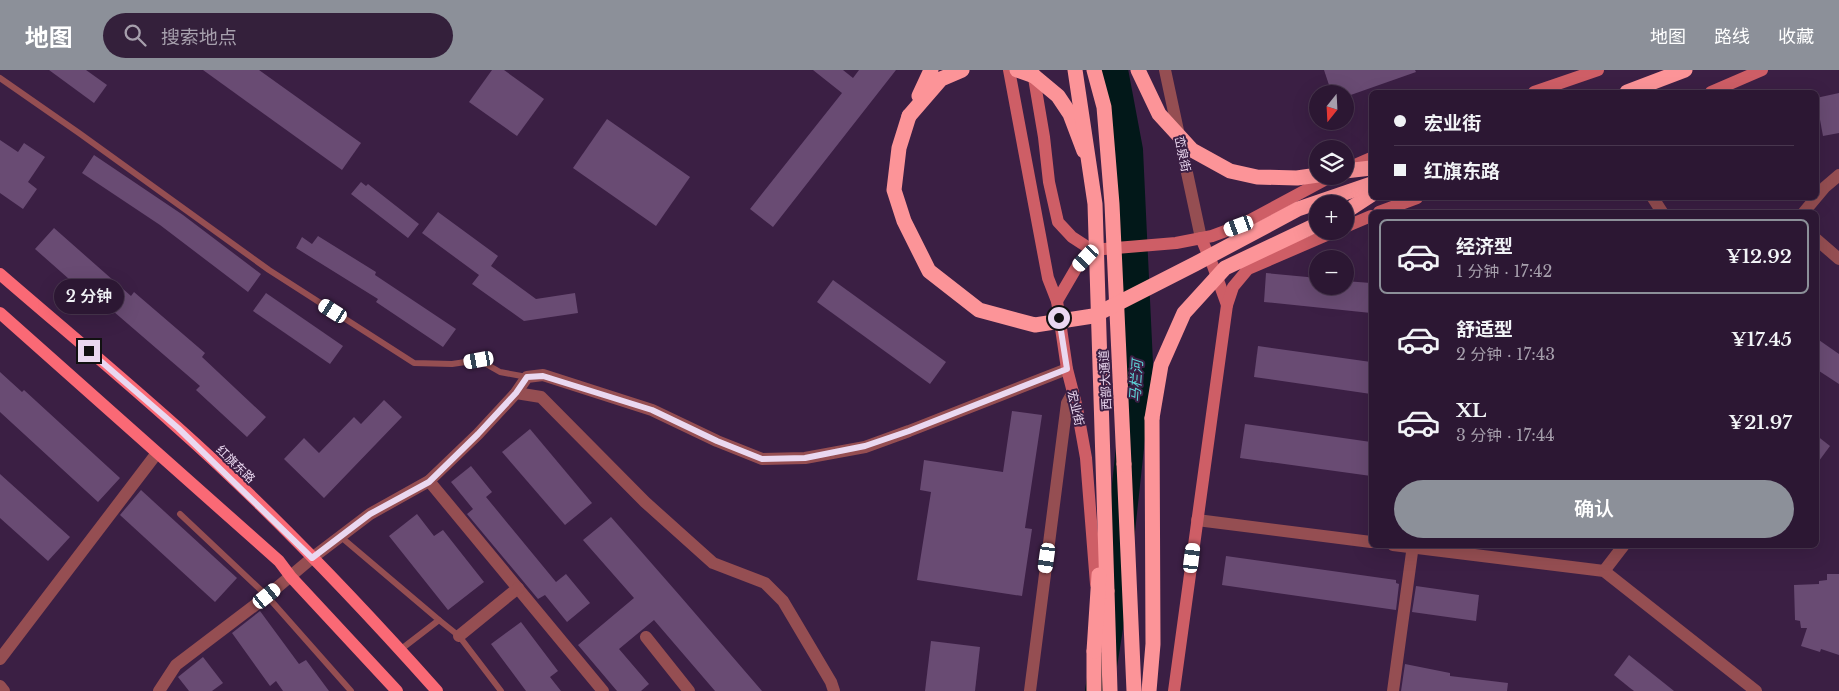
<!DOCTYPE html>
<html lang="zh">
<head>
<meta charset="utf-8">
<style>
	body { margin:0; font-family:"Libre Baskerville","Noto Sans SC",serif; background:#34203b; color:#f1f3f6; height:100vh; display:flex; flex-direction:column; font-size:19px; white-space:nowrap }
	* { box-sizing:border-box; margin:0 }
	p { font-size:16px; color:#a69fac }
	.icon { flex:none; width:28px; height:28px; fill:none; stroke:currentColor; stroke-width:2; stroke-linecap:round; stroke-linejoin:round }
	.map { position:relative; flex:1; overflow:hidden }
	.panel { position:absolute; left:1369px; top:140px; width:450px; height:338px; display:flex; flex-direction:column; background:#2c1733; border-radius:8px; box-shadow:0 5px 20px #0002,0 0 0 1px #48364e }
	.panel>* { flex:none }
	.banner { position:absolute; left:1369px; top:20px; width:450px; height:110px; border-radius:8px; box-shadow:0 5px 20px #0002,0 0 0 1px #48364e; display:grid; align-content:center; height:110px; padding:0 25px; background:#2c1733 }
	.needle { width:32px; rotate:198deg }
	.tools { position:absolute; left:1309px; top:15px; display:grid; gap:10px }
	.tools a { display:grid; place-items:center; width:45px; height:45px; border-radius:50%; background:#2c1733; box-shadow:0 5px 20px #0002,0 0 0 1px #48364e; font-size:25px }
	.end { position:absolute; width:22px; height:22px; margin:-11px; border:6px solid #ead8f0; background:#111; box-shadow:0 0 0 2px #111 }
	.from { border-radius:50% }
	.bubble { position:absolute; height:35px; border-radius:18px; background:#2c1733; box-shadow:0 5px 20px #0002,0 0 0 1px #48364e; font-size:16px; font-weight:600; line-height:35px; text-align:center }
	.car { position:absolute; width:15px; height:30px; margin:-15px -8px; border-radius:6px; box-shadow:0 0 4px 1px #0007; background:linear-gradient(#fff 24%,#345 0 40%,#fff 0 76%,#345 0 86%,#fff 0) }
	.banner b { display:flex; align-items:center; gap:18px; height:48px; font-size:19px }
	.banner b+b { border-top:1px solid #48364e }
	.banner i { width:12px; height:12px; background:#f1f3f6 }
	ul { padding:9px 0 0; list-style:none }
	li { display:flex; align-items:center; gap:15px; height:75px; margin:0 10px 8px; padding:0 15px; border:2px solid transparent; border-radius:8px }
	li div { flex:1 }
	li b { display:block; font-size:19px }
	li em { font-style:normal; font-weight:600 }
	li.current { border-color:#8c9099 }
	li>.icon { width:45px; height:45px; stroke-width:1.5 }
	.cta { display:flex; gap:10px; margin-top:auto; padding:10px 25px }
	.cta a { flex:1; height:58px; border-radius:30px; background:#8c9099; color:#fff; font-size:20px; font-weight:600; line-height:58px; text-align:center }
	header { display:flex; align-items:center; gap:30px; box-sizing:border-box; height:70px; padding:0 25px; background:#8c9099; color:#fff }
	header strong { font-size:24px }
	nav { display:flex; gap:28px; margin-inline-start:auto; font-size:18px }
	.search { width:350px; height:45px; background:#34203b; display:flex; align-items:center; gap:12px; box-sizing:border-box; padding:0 18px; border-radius:28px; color:#a69fac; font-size:19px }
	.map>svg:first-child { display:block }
</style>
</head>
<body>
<header>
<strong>地图</strong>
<div class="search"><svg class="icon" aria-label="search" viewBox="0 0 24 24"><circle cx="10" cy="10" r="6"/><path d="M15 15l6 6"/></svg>搜索地点</div>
<nav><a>地图</a><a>路线</a><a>收藏</a></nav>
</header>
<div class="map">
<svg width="1839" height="621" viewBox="0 0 1839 621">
	<rect width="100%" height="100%" fill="#3b1f44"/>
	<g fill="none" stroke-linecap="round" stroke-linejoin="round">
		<polyline stroke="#021819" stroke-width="28" points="1099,621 1114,526 1139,294 1129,80 1114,0"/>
	</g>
	<g fill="#694b73">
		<polygon points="49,0 86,0 107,15 94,33"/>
		<polygon points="203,0 259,0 361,73 342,100"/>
		<polygon points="492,0 504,0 544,29 517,66 469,32"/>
		<polygon points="813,0 843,0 853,8 859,0 896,0 773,157 750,139 842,23"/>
		<polygon points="1324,0 1415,0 1416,2 1345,27 1345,24 1332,24"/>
		<polygon points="1839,23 1839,63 1823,66 1816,28"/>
		<polygon points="607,49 690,107 656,156 573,98"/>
		<polygon points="0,70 18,82 24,73 45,87 28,112 37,119 23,139 0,123"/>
		<polygon points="94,85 183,145 261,204 248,222 160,155 82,103"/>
		<polygon points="361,112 366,116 368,114 419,154 408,168 351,124"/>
		<polygon points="438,142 498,186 491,196 536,229 575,223 578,243 524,251 472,214 479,205 422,163"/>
		<polygon points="54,158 131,226 134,222 205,283 202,287 266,347 247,367 196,320 200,316 106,235 103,239 35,179"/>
		<polygon points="318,166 376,202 375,205 456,259 443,277 376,232 378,229 296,178 302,167 312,174"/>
		<polygon points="1266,203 1318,208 1318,216 1345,216 1345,211 1371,213 1371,243 1264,232"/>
		<polygon points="833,210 946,292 930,314 817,232"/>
		<polygon points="266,223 343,276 330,294 253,241"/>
		<polygon points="1816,268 1839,284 1839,314 1816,299"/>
		<polygon points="1258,276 1371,292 1371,324 1254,307"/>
		<polygon points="0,302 22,322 24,320 120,408 98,432 0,342"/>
		<polygon points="384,330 402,347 324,428 284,389 304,368 319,383 354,347 361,354"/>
		<polygon points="1012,341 1042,345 1025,458 1032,459 1022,526 917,510 931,422 920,420 924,390 1003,402"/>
		<polygon points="1245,354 1371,372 1371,406 1240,388"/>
		<polygon points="530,359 592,433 565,455 502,382"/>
		<polygon points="1816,365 1830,376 1816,395"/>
		<polygon points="471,396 492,422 486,427 556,512 566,504 590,533 567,552 545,525 538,529 467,444 473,439 451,412"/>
		<polygon points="0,404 70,467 48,491 0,448"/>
		<polygon points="141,420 237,508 215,532 120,445"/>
		<polygon points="417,444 434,466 443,460 484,512 448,540 389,466"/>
		<polygon points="611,447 681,527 762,621 715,621 654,550 619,579 649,614 641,621 617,621 578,575 634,528 583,470"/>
		<polygon points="1226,486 1396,510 1396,513 1399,514 1396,540 1222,515"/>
		<polygon points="1827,504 1839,504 1839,585 1821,579 1820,582 1801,576 1807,558 1801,558 1800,551 1795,550 1794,515 1819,514 1819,511 1827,510"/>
		<polygon points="1416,516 1479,525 1476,551 1412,542"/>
		<polygon points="260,541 299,594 306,590 329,621 283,621 276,611 270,616 232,563"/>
		<polygon points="521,552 558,601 550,607 561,621 526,621 491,574"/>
		<polygon points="931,571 980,577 975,621 925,621"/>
		<polygon points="1629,585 1674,621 1634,621 1630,618 1614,605"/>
		<polygon points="203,587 223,613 212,621 189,621 178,607"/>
		<polygon points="1405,594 1450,603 1450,606 1508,613 1507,621 1401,621"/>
	</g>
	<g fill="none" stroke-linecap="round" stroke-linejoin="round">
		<g stroke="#954e52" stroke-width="6">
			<polyline points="0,8 79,63 269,200 414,293 452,294 479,290 500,302 527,307"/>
			<polyline points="180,444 267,526 351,621"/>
			<polyline points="341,467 439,550 400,580"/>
			<polyline points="439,550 459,566 501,621"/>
		</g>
		<g stroke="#954e52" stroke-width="12">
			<polyline points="1165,0 1201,168"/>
			<polyline points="1653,128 1662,142"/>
			<polyline points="1804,142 1825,117 1839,105"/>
			<polyline points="1816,169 1839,189"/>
			<polyline points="516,323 541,327 645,432 713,493 765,513 783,531 831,612 834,621"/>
			<polyline points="429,411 603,621"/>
			<polyline points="1197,450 1371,472"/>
			<polyline points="1393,475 1604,501 1756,621"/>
			<polyline points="1604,501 1624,475"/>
			<polyline points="459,566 518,518"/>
			<polyline points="646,567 689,621"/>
			<polyline points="0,589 157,383"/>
			<polyline points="0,616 4,621"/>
			<polyline points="159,621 176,595 267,526 312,488 370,444 429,411 478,364 516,323 527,307 543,305 652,340 717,371 762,389 805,388 865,377 909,361 1067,299"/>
			<polyline points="1030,621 1067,333 1073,322"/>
			<polyline points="1393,621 1413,475"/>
		</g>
		<g stroke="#ce5e66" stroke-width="12">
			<polyline points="1009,0 1048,208 1057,231 1067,299 1077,338 1086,388 1096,514"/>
			<polyline points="1033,2 1044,67 1049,112 1058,152 1072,167 1092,180 1176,173 1212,166 1239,156 1332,106"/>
			<polyline points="1534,22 1598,0"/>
			<polyline points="1711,22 1762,0"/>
			<polyline points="1348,98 1371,88"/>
			<polyline points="1379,142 1417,128"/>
			<polyline points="1345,157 1371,146"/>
			<polyline points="1201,168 1213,196 1227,235"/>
			<polyline points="1057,231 1078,195 1092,180"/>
			<polyline points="1174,621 1227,235 1233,217 1248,199 1336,161"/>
		</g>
		<g stroke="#fa6975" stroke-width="12">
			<path d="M0,204C59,255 119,305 177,357C269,439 355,529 437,621"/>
			<polyline points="0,243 279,491 291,507 397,621"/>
		</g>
		<g stroke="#fc9498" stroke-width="15">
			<polyline points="1034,6 1058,26 1070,44 1084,81"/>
			<polyline points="1627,22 1685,0"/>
			<polyline points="919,26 931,0"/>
			<polyline points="909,46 941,9 962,0"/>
			<polyline points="1345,101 1371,98"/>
			<polyline points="1345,142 1371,125"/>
			<polyline points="1124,394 1134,621"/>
			<polyline points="1107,521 1110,621"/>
			<polyline points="1094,621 1094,581"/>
			<polyline points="1149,621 1153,574 1152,348"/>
		</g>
		<g stroke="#fc9498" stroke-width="15">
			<polyline points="1017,0 1034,6"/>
			<polyline points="1075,0 1095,134 1107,521"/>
			<polyline points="1094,0 1104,37 1112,134 1124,394"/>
			<polyline points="1138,0 1159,44 1192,80 1230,101 1257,107 1297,108 1318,105"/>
			<polyline points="909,46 899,78 894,120 904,151 929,201 979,240 1035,255 1093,246 1195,194 1298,139 1371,114"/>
			<polyline points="1152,348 1161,295 1184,243 1225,198 1318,154"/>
			<polyline points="1094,581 1099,505"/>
		</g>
	</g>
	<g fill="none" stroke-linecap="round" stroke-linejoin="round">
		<polyline stroke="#ead8f0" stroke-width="6" points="89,281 178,358 312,488 370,444 429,412 478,364 516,323 527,307 543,306 652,340 717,371 762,389 805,388 865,376 909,361 1067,299 1059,248"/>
	</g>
	<g text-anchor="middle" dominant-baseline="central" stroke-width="4" stroke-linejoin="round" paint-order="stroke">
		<g font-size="12" fill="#ead8f0" stroke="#3b1f44">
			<text transform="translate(1183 84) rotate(78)">峦泉街</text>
			<text transform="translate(1105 310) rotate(-93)">西部大通道</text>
			<text transform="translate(1076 338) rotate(77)">宏业街</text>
			<text transform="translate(236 394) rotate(44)">红旗东路</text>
		</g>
		<g font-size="14" font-style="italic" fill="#5ed6d9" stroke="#3b1f44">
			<text transform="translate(1136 311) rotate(-86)">马栏河</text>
		</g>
	</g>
</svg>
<div class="tools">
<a><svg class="needle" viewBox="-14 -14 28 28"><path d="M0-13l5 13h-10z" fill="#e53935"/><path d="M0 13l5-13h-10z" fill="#a69fac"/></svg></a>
<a><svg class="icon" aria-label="layers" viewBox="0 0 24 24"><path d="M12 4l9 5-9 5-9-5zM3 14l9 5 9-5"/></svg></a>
<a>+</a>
<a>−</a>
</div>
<i class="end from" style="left:1059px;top:248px"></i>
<i class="end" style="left:89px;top:281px"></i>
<div class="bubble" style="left:54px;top:209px;width:70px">2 分钟</div>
<i class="car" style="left:1239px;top:156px;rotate:250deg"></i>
<i class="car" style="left:1086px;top:188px;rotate:223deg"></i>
<i class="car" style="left:333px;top:241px;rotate:302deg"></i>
<i class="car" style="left:479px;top:290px;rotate:260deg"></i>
<i class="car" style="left:1047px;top:488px;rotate:188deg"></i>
<i class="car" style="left:1192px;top:488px;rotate:7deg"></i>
<i class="car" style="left:267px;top:526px;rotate:51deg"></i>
<div class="banner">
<b><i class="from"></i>宏业街</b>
<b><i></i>红旗东路</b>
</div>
<section class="panel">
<ul>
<li class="current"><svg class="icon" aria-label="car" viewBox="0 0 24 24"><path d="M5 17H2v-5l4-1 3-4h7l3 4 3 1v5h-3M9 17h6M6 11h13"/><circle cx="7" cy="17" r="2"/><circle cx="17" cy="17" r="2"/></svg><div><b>经济型</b><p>1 分钟 · 17:42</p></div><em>¥12.92</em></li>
<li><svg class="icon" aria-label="car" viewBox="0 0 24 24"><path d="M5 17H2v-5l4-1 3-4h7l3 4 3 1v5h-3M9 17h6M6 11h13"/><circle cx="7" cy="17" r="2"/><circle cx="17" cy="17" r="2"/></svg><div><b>舒适型</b><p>2 分钟 · 17:43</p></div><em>¥17.45</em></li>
<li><svg class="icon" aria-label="car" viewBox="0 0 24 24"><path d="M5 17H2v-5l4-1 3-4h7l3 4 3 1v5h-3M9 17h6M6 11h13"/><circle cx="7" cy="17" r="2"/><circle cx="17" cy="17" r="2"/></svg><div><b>XL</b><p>3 分钟 · 17:44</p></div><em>¥21.97</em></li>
</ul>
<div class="cta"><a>确认</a></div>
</section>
</div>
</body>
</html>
